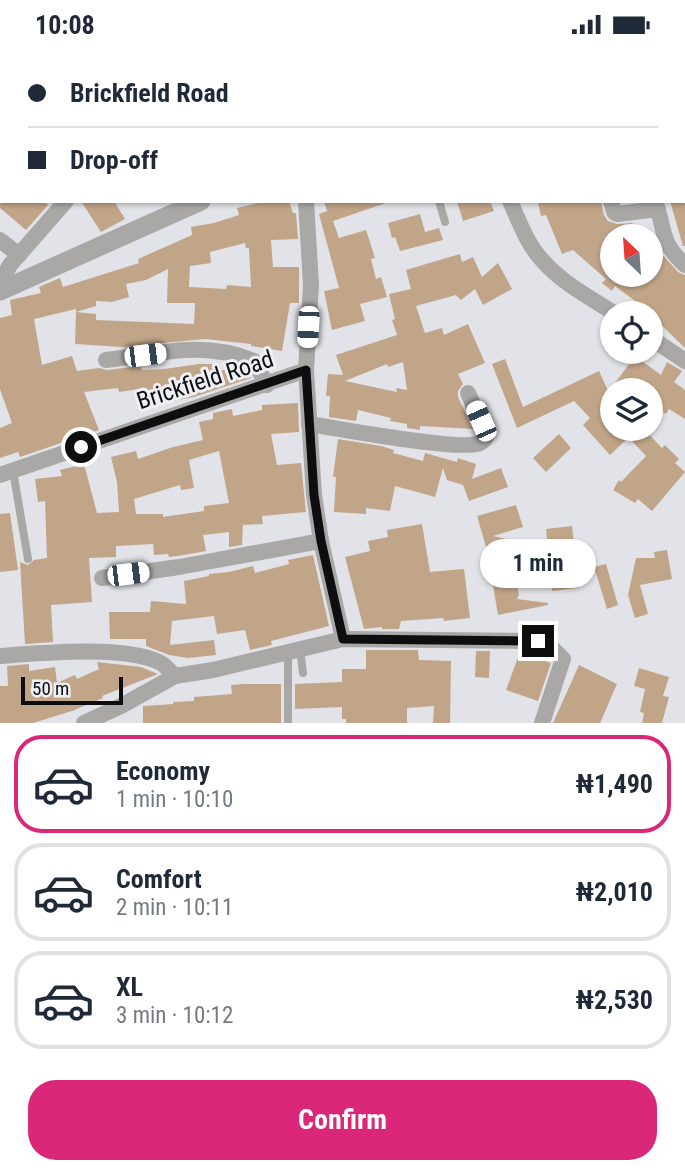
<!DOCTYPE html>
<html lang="en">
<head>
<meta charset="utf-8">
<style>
	body { margin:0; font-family:"Roboto Condensed",sans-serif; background:#f2f2f3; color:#1f2937; height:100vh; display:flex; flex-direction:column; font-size:26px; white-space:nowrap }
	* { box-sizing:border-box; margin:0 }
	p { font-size:23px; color:#747a83 }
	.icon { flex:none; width:38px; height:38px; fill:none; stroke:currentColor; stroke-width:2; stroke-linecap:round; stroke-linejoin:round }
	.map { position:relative; height:674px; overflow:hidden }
	.details { display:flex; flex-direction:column; background:#fff; flex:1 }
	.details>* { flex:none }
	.banner { position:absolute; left:0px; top:0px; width:686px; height:154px; box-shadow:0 2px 5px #0004; display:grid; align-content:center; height:154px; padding:0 28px; background:#fff }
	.needle { width:46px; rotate:335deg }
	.tools { position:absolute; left:600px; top:175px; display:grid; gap:14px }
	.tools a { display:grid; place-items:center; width:63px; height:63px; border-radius:50%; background:#fff; box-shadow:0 2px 5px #0004; font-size:35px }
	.scale { position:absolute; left:21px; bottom:18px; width:102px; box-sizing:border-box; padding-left:7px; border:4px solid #0d0e0f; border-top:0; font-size:19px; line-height:24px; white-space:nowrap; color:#0d0e0f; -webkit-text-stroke:5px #eff0f5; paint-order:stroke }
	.end { position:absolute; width:32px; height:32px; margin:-16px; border:9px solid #0d0e0f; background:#fff; box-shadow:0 0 0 4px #fff }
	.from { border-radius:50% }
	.bubble { position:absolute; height:49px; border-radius:24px; background:#fff; box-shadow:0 2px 5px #0004; font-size:23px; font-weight:700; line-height:49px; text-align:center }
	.car { position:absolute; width:21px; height:42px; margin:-21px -10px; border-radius:9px; box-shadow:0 0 5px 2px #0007; background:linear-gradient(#fff 24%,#345 0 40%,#fff 0 76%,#345 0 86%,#fff 0) }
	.banner b { display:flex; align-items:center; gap:24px; height:66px; font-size:26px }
	.banner b+b { border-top:2px solid #e0e1e3 }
	.banner i { width:18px; height:18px; background:#1f2937 }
	ul { padding:12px 0 0; list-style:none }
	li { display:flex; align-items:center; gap:21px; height:98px; margin:0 14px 10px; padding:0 14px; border:4px solid #e0e1e3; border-radius:28px }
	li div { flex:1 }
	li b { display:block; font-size:26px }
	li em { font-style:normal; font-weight:700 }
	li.selected { border-color:#db2777 }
	li>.icon { width:63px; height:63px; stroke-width:1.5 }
	.button { display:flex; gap:14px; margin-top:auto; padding:14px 28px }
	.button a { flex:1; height:80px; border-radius:28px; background:#db2777; color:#fff; font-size:28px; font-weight:700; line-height:80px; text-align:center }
	.status { display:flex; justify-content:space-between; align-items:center; height:49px; padding:0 35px; background:#fff; direction:ltr }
	.status svg { height:19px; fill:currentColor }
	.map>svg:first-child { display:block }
</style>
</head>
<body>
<div class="status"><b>10:08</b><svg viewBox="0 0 49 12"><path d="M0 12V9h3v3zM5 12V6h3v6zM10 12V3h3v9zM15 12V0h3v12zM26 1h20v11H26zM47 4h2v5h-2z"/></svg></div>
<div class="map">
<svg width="685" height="674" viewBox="0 0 685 674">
	<rect width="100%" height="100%" fill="#e2e3e8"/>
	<g fill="#c1a589" fill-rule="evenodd">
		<polygon points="0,152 44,152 48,156 26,181 0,159"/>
		<polygon points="81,152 114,152 125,170 101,183"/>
		<path d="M267,152H289L293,164H296L298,190L271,191L273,218H299V254H290L282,302L251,297V295L205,290L122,298L75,295L76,263L96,265V271L194,275L195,254H167L168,220L146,231L126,235L129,248L112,253L96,252V257L76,263V260L34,270L42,316L72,307L77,322L99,319L107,321L141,317L142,321L164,320L199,315H218V321L248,322L251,329L194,348L173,352L171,342L148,345L147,339L119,343L118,339L84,343L99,381L20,408L18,403L0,409V379L12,374L0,340V269L12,266L10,251L41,244L39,238L60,229L63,238L139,214L138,210L192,186L191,178L214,174L239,166L237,159ZM245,194L246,199H249L251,238L227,236L226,240L189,238L190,217L211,214L210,203Z"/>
		<polygon points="324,152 385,152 386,154 333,172 339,189 366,181 375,209 371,210 376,230 381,228 387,248 360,255 365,272 332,281 324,242 339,239 319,165 327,162"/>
		<polygon points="457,152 490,152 494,162 463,172"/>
		<polygon points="544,152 601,152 604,166 608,172 617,175 632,174 636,177 633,179 643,187 612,187 612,226 651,226 651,193 678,223 685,226 685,299 656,271 658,269 615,237 612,242 602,234 606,230 573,201 562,205 546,166 541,167 538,154"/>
		<polygon points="670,152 685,152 685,197 683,197"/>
		<polygon points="420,165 425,183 439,179 443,191 400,202 395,188 392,189 388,174"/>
		<path d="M460,205L462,213L473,208L482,228L498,214L512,240L483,256L475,240L461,251L456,246L416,257L425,284L442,279L444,286L468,275L485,314L458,325L463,335L458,342V348L473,380L420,377V381L407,379V375L390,372L391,369L358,361L356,372L329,368L330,347H326L328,325L343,326L336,306L397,286L392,271L395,270L389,245L411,240L406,221ZM403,313L407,341L396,339L397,343L345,332L387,315L388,318Z"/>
		<polygon points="635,307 661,326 667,313 682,322 674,333 685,341 685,370 669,360 666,365 651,354 651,341 610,341"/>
		<polygon points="505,310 523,358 599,322 612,351 612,380 619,380 628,389 610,406 583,376 590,369 574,352 517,379 492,315"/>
		<path d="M298,354L299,383L271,385L277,416L301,414L306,463L262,467L263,475L243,476L242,496L229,498V483L203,486L206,502L184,506L169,508L168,505L154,506L153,495L136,496L116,497V508L89,509L92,553L51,556L53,593L25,595L20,513L28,516L34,511L47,509L45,452L38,453L35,430L62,427L60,421L84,415L97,464L119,463L117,433L111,408L136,402L138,410L173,398L203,391L199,373L213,370V364L232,360L233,367L262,361V356ZM219,402L229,454L204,457V462L163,468V465H136L134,450L180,436L181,441L194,439L189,411Z"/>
		<polygon points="621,380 644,380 662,399 665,396 679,410 675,414 685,423 652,462 638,450 635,454 613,441 619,431 621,433 646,407"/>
		<polygon points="559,385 571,399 546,423 533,409"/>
		<polygon points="338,390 381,397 394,401 393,404 423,412 425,404 457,413 458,409 476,415 472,430 501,419 508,438 469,452 463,436 447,431 443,419 435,448 395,437 390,462 366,459 366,465 334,463 336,428 333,428"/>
		<polygon points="516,456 523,478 493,487 534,496 531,509 511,505 519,546 517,550 548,554 548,556 498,566 487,501 477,467"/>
		<polygon points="10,464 18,521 0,523 0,465"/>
		<polygon points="422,475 430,523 464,520 470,569 444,572 443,569 401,572 399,580 382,580 382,578 364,580 345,508 370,502 368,492 388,488 387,481"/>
		<polygon points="572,477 579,539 552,542 546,480"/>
		<polygon points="667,501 672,530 640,536 648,565 635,569 628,546 636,509 655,509 654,503"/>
		<polygon points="313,506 329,577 271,592 272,596 250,601 245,581 217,585 214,567 172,572 170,596 214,591 216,606 188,609 169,606 146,597 146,590 110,590 109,563 150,563 151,552 186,555 184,532 209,527 209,525 229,523 253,517 255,524 289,515 288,511"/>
		<polygon points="606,515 618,556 607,560 594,518"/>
		<polygon points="366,601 418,601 419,611 451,612 450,674 433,674 434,657 407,659 407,674 346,674 346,670 342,670 342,658 295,660 295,635 342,633 342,620 366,620"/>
		<polygon points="476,602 490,602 489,629 475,628"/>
		<polygon points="520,603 551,614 538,652 506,641"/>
		<polygon points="97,613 141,618 158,625 102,647 103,649 72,662 33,674 0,674 0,637 8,637 7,617 29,615 29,622 55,618 57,634 75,626 77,630 99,620"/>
		<polygon points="579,616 617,635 600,674 553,674"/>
		<polygon points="639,619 669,628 663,647 669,648 662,674 642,674 644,664 640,663 645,640 634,637"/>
		<polygon points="243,635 281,635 281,674 143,674 143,657 173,655 173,653 194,652 194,648 232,645 231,636"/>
	</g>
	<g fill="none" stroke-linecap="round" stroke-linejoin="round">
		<g stroke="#a9a8a6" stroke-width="8">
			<polyline points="0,82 2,79"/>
			<polyline points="439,152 445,173"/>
			<polyline points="13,422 28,510"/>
			<polyline points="300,600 303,624"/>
			<polyline points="288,603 288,674"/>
		</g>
		<g stroke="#a9a8a6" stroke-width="16">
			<polyline points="108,0 110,2"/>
			<polyline points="449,0 451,2"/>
			<polyline points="194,2 195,0"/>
			<polyline points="470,2 472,0"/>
			<polyline points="306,152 311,236 306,321 314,446 321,492 343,590"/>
			<path d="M510,152C519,172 527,195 542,211C562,234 589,248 614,264"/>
			<polyline points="611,152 614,163 617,165 658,160"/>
			<path d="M655,152C666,182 659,192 685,216"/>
			<polyline points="0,191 19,206"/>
			<polyline points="0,234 10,216 66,152"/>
			<polyline points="651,289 685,312"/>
			<path d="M106,311C159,305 203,291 254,312L267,336"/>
			<path d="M309,375C337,379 461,403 480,394C484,392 486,389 487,386L468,344"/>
			<polyline points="0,426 306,321"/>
			<polyline points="102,529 179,518 321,492"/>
			<path d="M0,607C41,604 123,596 159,613C165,615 170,623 175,627"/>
			<polyline points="84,674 121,657 175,627 213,621 343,590 538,592 550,597 563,610 542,674"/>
		</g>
		<g stroke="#a9a8a6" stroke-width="19">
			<polyline points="684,37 685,37"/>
			<polyline points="0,242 201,152"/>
		</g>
	</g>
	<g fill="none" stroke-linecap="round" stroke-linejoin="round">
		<polyline stroke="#0d0e0f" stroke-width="9" points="81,398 306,321 314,446 321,492 343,590 538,592"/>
	</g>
	<g text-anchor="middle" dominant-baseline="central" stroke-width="6" stroke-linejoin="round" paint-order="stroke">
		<g font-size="24" fill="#0d0e0f" stroke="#eff0f5">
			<text transform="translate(205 331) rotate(-18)">Brickfield Road</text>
		</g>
	</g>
</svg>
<div class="tools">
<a><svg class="needle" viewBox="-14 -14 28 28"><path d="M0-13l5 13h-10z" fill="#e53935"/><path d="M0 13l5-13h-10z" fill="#747a83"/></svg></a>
<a><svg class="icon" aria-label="locate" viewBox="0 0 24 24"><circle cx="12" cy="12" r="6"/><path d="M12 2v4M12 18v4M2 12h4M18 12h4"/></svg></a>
<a><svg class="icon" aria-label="layers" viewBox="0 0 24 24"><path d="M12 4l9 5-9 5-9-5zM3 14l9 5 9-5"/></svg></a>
</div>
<div class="scale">50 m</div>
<i class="end from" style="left:81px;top:398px"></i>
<i class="end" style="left:538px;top:592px"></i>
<div class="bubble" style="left:480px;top:490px;width:116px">1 min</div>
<i class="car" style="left:308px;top:278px;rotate:183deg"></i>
<i class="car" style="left:145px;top:306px;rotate:83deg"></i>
<i class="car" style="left:481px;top:372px;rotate:336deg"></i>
<i class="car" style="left:128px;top:525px;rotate:83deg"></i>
<div class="banner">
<b><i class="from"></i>Brickfield Road</b>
<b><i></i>Drop-off</b>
</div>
</div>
<section class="details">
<ul>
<li class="selected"><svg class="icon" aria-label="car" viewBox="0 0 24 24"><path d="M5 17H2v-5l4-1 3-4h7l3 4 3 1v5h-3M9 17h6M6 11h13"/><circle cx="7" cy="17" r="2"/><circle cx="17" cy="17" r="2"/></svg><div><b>Economy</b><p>1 min · 10:10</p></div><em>₦1,490</em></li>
<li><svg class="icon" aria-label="car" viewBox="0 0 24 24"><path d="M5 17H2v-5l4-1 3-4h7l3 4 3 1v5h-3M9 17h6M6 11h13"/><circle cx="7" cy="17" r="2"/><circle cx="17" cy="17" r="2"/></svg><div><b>Comfort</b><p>2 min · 10:11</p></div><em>₦2,010</em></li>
<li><svg class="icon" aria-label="car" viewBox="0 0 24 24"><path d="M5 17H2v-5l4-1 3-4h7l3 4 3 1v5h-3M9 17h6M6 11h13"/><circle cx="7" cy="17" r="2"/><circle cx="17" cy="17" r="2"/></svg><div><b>XL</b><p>3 min · 10:12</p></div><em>₦2,530</em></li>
</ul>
<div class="button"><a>Confirm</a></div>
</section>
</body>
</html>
